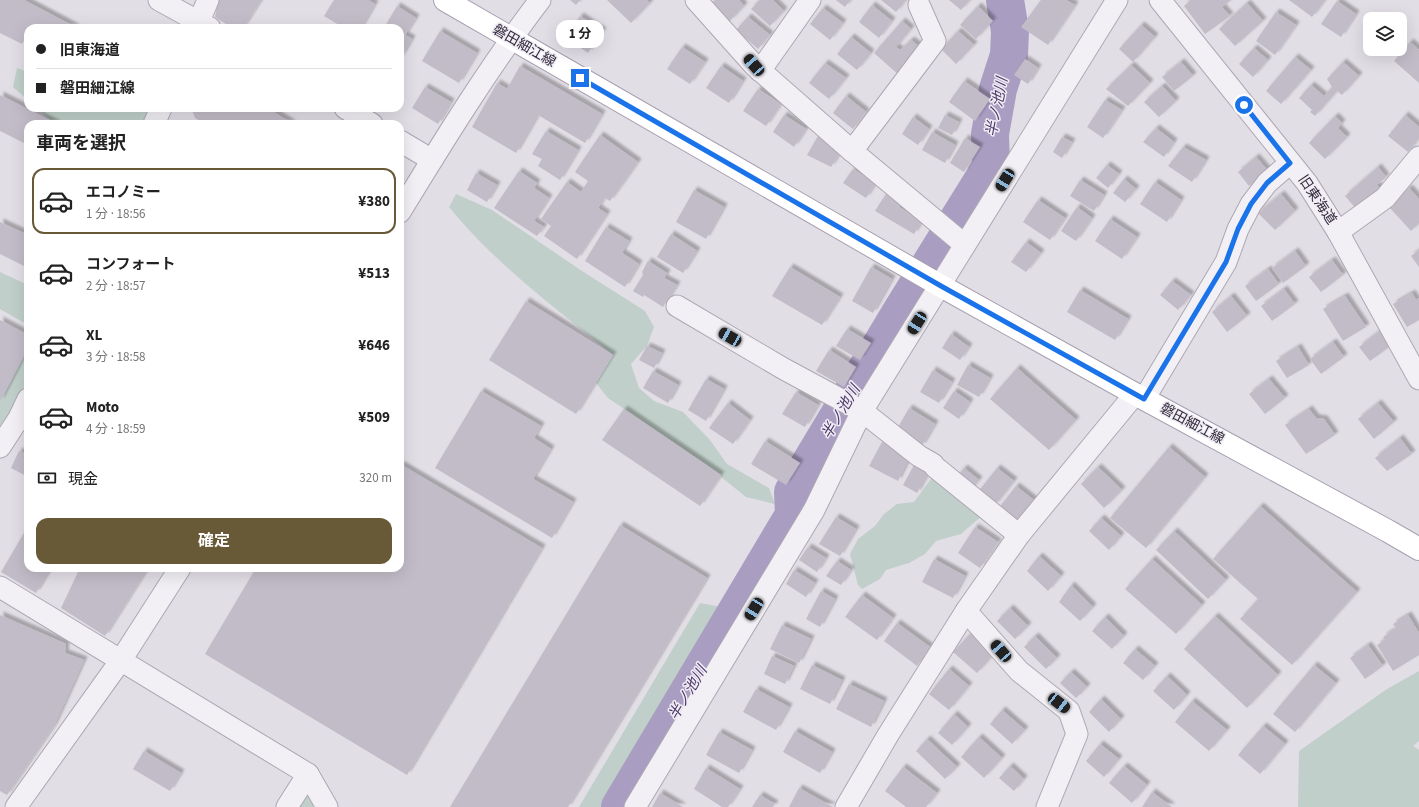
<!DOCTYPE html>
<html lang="ja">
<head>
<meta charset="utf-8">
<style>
	body { margin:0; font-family:"Source Sans 3","Noto Sans JP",sans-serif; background:#f2f2f2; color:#222; height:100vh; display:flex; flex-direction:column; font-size:15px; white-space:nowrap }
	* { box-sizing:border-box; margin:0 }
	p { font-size:13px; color:#767676 }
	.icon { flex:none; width:22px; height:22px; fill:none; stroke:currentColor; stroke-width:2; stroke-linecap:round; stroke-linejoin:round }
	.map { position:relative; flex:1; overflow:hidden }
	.sheet { position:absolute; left:24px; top:120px; width:380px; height:452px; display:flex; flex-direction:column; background:#fff; border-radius:12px; box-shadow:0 4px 16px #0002 }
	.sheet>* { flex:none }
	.hud { position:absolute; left:24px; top:24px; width:380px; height:88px; border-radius:12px; box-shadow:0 4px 16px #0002; display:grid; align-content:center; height:88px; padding:0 12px; background:#fff }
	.tools { position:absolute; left:1363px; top:12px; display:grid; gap:8px }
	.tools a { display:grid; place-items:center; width:44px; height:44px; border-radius:8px; background:#fff; box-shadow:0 4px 16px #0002; font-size:20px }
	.end { position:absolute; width:18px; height:18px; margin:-9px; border:5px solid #1a73e8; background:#fff; box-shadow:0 0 0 2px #fff }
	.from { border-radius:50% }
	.bubble { position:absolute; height:28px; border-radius:12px; background:#fff; box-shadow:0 4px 16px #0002; font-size:13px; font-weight:700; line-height:28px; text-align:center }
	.car { position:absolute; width:12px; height:24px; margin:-12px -6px; border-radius:5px; box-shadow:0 0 3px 1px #0007; background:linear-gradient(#222 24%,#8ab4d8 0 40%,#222 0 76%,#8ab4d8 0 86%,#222 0) }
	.hud b { display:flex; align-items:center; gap:14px; height:38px; font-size:15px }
	.hud b+b { border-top:1px solid #e0e0e0 }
	.hud i { width:10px; height:10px; background:#222 }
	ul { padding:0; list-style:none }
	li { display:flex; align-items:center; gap:12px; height:66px; margin:0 8px 6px; padding:0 4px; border:2px solid transparent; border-radius:12px }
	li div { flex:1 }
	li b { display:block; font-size:15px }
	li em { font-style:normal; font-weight:700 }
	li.selected { border-color:#685937 }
	li>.icon { width:36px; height:36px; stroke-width:1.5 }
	h2 { padding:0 12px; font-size:18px; line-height:48px }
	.pay { display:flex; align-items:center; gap:10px; height:44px; padding:0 12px; font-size:15px }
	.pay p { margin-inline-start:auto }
	.button { display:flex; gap:8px; margin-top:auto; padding:8px 12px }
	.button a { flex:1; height:46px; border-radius:12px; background:#685937; color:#fff; font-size:16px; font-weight:700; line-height:46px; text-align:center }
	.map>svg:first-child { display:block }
</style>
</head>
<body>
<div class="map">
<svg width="1419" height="807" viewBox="0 0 1419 807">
	<defs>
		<filter id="shadow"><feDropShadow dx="3.5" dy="-3.5" stdDeviation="1" flood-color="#0004"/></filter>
	</defs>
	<rect width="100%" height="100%" fill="#e2dee6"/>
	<g fill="#c0cfc9">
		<polygon points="17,68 28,72 28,100 13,87"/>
		<polygon points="37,108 161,108 154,124 58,124 51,121"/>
		<path d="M456,194L492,210L582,271L645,311L654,327L647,346L631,364L639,388L654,401L683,412L710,440L727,464L769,488L775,504L746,497L705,464L608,398L596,383L613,355C556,308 495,264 449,207Z"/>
		<polygon points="0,272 28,285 28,325 0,309"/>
		<polygon points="28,340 28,391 0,438 0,402"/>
		<polygon points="936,472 984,514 961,534 936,541 925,554 909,563 886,570 880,579 862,589 858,585 850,554 858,539 875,526 884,514 897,504 914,502"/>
		<polygon points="700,603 738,610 747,621 635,807 579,807"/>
		<polygon points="1419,671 1419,741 1413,746 1419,750 1419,807 1298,807 1299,751 1387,689"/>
		<polygon points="304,790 322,807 293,807"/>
	</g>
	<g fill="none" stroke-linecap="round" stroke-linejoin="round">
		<polyline stroke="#aa9dc2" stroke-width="38" points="620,807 794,515 793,492 901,312 991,167 990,134 998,89 1009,55 1010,31 1005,0"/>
	</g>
	<g fill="#c2bcc8" filter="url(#shadow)">
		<polygon points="0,0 24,0 77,28 28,28 28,34 22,44 0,33"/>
		<polygon points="218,0 261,0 243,28 232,28 215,17"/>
		<polygon points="334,0 368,0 375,4 361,28 344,28 324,16"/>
		<polygon points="570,0 580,0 576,5"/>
		<polygon points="607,0 647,0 650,3 631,23"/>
		<polygon points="715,0 739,0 744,6 730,21 711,3"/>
		<polygon points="760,0 773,0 784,11 770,26 751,9"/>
		<polygon points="836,0 850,0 845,7"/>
		<polygon points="881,0 906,0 896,12"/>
		<polygon points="949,0 970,0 961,10"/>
		<polygon points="1041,0 1066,0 1075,5 1048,45 1021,27"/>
		<polygon points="1191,0 1231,0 1222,7 1230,16 1205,34 1184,6"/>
		<polygon points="1289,0 1325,0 1312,17"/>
		<polygon points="1337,1 1356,14 1341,37 1321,24"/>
		<polygon points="1247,3 1263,21 1235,46 1219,29"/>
		<polygon points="872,5 892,21 879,38 859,22"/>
		<polygon points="397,6 416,18 405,35 412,39 400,59 400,28 384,28"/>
		<polygon points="978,6 993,21 976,39 960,25"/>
		<polygon points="823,8 843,23 830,40 810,24"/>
		<polygon points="1276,12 1296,25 1275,55 1256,41"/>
		<polygon points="580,16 603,31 588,53 566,38"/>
		<polygon points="748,17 770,35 758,49 736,30"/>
		<polygon points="902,21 911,29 896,47 900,50 911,40 921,48 900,76 874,53"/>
		<polygon points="1141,25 1155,37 1133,62 1119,49"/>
		<polygon points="440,31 477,53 459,83 422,61"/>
		<polygon points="958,31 974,45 956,64 941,49"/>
		<polygon points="851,37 871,53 857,70 837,54"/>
		<polygon points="1410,42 1419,50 1419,83 1394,61"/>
		<polygon points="682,47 705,62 690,84 667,69"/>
		<polygon points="1254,48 1268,60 1253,77 1239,64"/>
		<polygon points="1295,57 1311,70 1281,104 1266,91"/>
		<polygon points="1025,59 1038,68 1028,84 1014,75"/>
		<polygon points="1181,62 1193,76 1174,91 1162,77"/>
		<polygon points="1343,62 1359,76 1342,95 1337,91 1315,116 1310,112 1312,110 1299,98 1311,85 1324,96 1332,87 1327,79"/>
		<polygon points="825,63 846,78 829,99 809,83"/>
		<polygon points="1131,65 1150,83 1128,106 1106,89"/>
		<polygon points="520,66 602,114 585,143 538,115 516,153 472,127 497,83 507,89"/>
		<polygon points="721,66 743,81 729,103 706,88"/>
		<polygon points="964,81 990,99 975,121 949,102"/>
		<polygon points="1162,86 1176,101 1159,117 1144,102"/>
		<polygon points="425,87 451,102 438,124 412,108"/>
		<polygon points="758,89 781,104 766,126 743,111"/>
		<polygon points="0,95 51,121 58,124 28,124 28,145 0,131"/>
		<polygon points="846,96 866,112 853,129 833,113"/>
		<polygon points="1105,100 1122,110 1103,138 1087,127"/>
		<polygon points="191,108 267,108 293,124 206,124 195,118"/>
		<polygon points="784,115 806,129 794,147 773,132"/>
		<polygon points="945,115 959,122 952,135 938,128"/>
		<polygon points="1405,115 1419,127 1419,138 1408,152 1388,136"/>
		<polygon points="1335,116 1342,123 1338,128 1347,137 1325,159 1309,143"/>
		<polygon points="913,117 929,129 918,145 902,134"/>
		<polygon points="1156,128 1174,142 1164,157 1143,142"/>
		<polygon points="546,131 578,150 560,180 538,166 542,159 532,154"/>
		<polygon points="932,132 955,145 945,163 922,150"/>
		<polygon points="600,135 638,162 610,201 605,198 598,208 607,214 577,259 544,236 551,226 541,219 567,182 581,192 588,181 575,172"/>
		<polygon points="818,136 841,151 831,167 807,155"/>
		<polygon points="1062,137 1072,142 1062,158 1053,152"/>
		<polygon points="965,138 980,147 964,172 950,163"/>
		<polygon points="1183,147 1206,160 1192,182 1168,166"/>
		<polygon points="1256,157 1268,171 1249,186 1238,172"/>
		<polygon points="1107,165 1119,174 1108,188 1096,178"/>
		<polygon points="1378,167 1386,177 1377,185 1381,190 1358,211 1345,196"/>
		<polygon points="853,169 876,183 866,198 843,183"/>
		<polygon points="519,171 537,183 534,188 549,198 534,221 544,227 537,236 494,208"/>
		<polygon points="476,173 497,185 487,202 467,190"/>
		<polygon points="1124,179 1136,189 1125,202 1113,193"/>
		<polygon points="1080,180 1104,195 1094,211 1070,196"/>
		<polygon points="1155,182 1181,200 1167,222 1140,204"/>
		<polygon points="1409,188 1419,199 1419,223 1411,231 1389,207"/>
		<polygon points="694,190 724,207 706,239 676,222"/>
		<polygon points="886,194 901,203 899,207 922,221 914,234 875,211"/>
		<polygon points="1281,194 1295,211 1275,230 1258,213"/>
		<polygon points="1038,200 1065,218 1050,240 1023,222"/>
		<polygon points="1077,207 1092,218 1076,241 1061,231"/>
		<polygon points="1110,219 1137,237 1122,259 1095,241"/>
		<polygon points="0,222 28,235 28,268 0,254"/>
		<polygon points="606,227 629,241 622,253 639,264 625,287 585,261"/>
		<polygon points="671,234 697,251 683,273 657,257"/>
		<polygon points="1026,242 1041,253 1026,272 1011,262"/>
		<polygon points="1419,250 1419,267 1411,256"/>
		<polygon points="1295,251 1306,266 1283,283 1272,268"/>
		<polygon points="1332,260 1343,275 1321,292 1309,277"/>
		<polygon points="648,261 667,273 664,278 677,285 663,307 644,295 643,297 633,291 643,275 642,272"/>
		<polygon points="790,267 840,297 822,325 772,296"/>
		<polygon points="871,267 892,279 873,313 852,301"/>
		<polygon points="1268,269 1279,284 1256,301 1245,286"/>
		<polygon points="1172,281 1191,295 1178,310 1160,295"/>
		<polygon points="1284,289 1295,304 1272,321 1261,306"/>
		<polygon points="1080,290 1128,319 1115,340 1067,312"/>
		<polygon points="1412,293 1416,300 1419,298 1419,320 1407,327 1393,304"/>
		<polygon points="1231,296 1247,316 1227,332 1212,312"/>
		<polygon points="1345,296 1366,327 1343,341 1323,309"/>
		<polygon points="526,301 613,355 576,414 489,360"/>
		<polygon points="0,320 28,335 28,348 0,402"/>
		<polygon points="847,329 871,343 860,360 836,346"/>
		<polygon points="1381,330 1392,345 1370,361 1359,347"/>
		<polygon points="951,334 969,347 960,360 942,348"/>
		<polygon points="1333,342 1344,357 1321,374 1310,359"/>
		<polygon points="647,346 662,353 654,368 639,360"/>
		<polygon points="1298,347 1309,365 1287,378 1276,361"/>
		<polygon points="829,350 856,367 844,387 816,371"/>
		<polygon points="968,365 990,378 979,397 957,385"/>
		<polygon points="1017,368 1076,420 1049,450 990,399"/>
		<polygon points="933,370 952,382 939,403 920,392"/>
		<polygon points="653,371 678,385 668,403 643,388"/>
		<polygon points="706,379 724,389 706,421 688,410"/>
		<polygon points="1269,379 1285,398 1265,414 1249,394"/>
		<polygon points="481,391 541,426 534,438 551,449 533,479 573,502 552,538 435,468"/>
		<polygon points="954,391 970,402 959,419 943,408"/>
		<polygon points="796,392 818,405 805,427 782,414"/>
		<polygon points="728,403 750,420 733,444 709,428"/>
		<polygon points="1378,403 1394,422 1374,439 1358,419"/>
		<polygon points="909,408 935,424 922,446 896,431"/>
		<polygon points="624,409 721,475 700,506 602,440"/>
		<polygon points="1309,409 1316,418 1324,419 1335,435 1306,454 1285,425"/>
		<polygon points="1400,438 1412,454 1387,471 1375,458"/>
		<polygon points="765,441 800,463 786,485 751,464"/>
		<polygon points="882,442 910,456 898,481 869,466"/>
		<polygon points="1169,447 1205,477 1146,548 1110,518"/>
		<polygon points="19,451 28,455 28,477 11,468"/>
		<polygon points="919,456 933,464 917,493 903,485"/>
		<polygon points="400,464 542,548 407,775 205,654 256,568 400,568"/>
		<polygon points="1098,467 1122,490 1104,508 1081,484"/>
		<polygon points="964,468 979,480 970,491 955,479"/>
		<polygon points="997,468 1014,481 995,505 978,492"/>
		<polygon points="1016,486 1035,501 1017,524 998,509"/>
		<polygon points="1260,506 1357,592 1292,665 1240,619 1258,599 1213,559"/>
		<polygon points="836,517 856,529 840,556 819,544"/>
		<polygon points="1101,518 1121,536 1109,550 1089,531"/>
		<polygon points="620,525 707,578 568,807 450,807"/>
		<polygon points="28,526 28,568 51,568 36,593 1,572"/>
		<polygon points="975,527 998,542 980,568 958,553"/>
		<polygon points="1174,531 1226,580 1208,599 1156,550"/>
		<polygon points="808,547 826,558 817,572 799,560"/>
		<polygon points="1039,556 1061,576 1048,591 1027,571"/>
		<polygon points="934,559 965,576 953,598 922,582"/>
		<polygon points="1152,559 1202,605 1176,634 1125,589"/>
		<polygon points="837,561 851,570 841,585 826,576"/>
		<polygon points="80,568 148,568 105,636 61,608"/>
		<polygon points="794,570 815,583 806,597 786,584"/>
		<polygon points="1071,585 1093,607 1080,621 1059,602"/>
		<polygon points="821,591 835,599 820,627 806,619"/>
		<polygon points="862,595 893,618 877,640 845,617"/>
		<polygon points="1010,608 1028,626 1015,639 997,621"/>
		<polygon points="0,615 66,644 65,653 84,660 54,726 7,795 0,791"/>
		<polygon points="1408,615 1419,633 1419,655 1393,671 1377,645 1385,640 1383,637 1396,628 1393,624"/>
		<polygon points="1215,616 1278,675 1247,708 1184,649"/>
		<polygon points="1105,617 1124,636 1112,649 1092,631"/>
		<polygon points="897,623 930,647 917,666 884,641"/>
		<polygon points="782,625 811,639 799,663 770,649"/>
		<polygon points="971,633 994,654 977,673 953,652"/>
		<polygon points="1035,636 1057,658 1046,669 1024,647"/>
		<polygon points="1368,645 1383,666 1365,679 1350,658"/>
		<polygon points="1135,649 1155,666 1143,680 1123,663"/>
		<polygon points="772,656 794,666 785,684 764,674"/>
		<polygon points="812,665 842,680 830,704 800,689"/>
		<polygon points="1314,665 1336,683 1295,732 1273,714"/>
		<polygon points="949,669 969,686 949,710 929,694"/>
		<polygon points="1071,672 1087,687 1076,698 1060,683"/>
		<polygon points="1167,676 1187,695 1174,710 1153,691"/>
		<polygon points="849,684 884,701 871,727 836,709"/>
		<polygon points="756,689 789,707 776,730 743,712"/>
		<polygon points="1101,699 1121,719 1109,732 1089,712"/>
		<polygon points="1192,701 1227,730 1209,751 1175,722"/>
		<polygon points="1002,710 1025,730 1012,744 990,724"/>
		<polygon points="954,714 968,727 952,745 938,733"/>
		<polygon points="1263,726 1285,744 1260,774 1238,755"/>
		<polygon points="795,731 832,752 820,773 783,752"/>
		<polygon points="719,732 752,750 739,773 706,755"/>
		<polygon points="979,737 1002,758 984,778 961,757"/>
		<polygon points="927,739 957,767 945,779 916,751"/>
		<polygon points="1100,744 1119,759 1104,777 1086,761"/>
		<polygon points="144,751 181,773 170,791 133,769"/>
		<polygon points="1010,766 1024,779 1014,791 999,778"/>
		<polygon points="1124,766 1147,785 1132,803 1109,783"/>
		<polygon points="903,767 937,793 926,807 906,807 885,791"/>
		<polygon points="706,768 740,789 728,807 722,807 694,789"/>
		<polygon points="799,788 833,807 789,807"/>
		<polygon points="1152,792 1172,807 1142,807"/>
		<polygon points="660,793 683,807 652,807"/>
		<polygon points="760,795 775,804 773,807 752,807"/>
	</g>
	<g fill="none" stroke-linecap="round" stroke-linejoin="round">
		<defs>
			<g id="minor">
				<polyline points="159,0 210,28"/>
				<polyline points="696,0 754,65 852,151 965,245"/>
				<polyline points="1160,0 1307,183 1338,232 1419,379"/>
				<polyline points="196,28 208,0"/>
				<polyline points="760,71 810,0"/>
				<polyline points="345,108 372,124"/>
				<polyline points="154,124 161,108"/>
				<polyline points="400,141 432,160"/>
				<polyline points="852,151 935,41 919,5"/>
				<path d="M400,212C444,140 489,67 540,0"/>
				<polyline points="1338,232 1385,198 1419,157"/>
				<polyline points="677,306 784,369 862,411 919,456 933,464 935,467 1019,535"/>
				<polyline points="1144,399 1226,262 1238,229 1251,204 1267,183 1290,163"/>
				<polyline points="0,447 19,418 28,399"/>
				<polyline points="0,587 308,774 327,807"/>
				<polyline points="966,611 1019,671 1069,711 1077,734 1047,807"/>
				<polyline points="16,807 121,660 180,568"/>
				<polyline points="287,807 308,774"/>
				<polyline points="635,807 814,510 862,411 1117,0"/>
				<polyline points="846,807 888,735 966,611 1019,535 1135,394"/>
			</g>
			<polyline id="major" points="445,0 941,286 1135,394 1388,531 1419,549"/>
		</defs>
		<use href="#minor" stroke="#ada8b3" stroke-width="23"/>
		<use href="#major" stroke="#a79fb0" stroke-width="24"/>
		<use href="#minor" stroke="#f2f0f5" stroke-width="21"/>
		<use href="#major" stroke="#fff" stroke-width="22"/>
	</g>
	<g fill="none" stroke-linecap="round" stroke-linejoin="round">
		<polyline stroke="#1a73e8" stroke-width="5" points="580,78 941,286 1144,399 1226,262 1238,229 1251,204 1267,183 1290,163 1244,105"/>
	</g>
	<g text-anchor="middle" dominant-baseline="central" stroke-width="3" stroke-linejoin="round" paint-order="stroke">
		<g font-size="14" fill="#32293b" stroke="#f0edf4">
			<text transform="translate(524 46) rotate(30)">磐田細江線</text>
			<text transform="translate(1317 200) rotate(56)">旧東海道</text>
			<text transform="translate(1192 424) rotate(28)">磐田細江線</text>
		</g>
		<g font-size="15" font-style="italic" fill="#4c386a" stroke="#f0edf4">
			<text transform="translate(997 107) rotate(-79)">半ノ池川</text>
			<text transform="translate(841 412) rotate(-59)">半ノ池川</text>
			<text transform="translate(688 693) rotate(-59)">半ノ池川</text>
		</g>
	</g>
</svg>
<div class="tools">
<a><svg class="icon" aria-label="layers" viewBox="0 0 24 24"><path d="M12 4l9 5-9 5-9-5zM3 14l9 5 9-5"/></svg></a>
</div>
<i class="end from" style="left:1244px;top:105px"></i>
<i class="end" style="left:580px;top:78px"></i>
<div class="bubble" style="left:556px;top:20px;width:48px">1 分</div>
<i class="car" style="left:754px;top:65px;rotate:319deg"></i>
<i class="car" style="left:1005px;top:180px;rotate:212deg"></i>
<i class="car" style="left:917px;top:323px;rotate:212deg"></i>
<i class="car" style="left:730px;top:337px;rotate:300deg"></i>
<i class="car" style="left:754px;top:609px;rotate:211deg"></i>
<i class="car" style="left:1001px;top:651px;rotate:319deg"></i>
<i class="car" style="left:1059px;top:703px;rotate:128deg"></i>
<div class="hud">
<b><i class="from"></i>旧東海道</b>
<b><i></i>磐田細江線</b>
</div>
<section class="sheet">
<h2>車両を選択</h2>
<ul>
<li class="selected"><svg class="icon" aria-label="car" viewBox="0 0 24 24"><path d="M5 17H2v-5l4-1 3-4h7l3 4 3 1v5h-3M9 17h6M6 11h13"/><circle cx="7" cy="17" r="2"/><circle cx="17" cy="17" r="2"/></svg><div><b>エコノミー</b><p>1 分 · 18:56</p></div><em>¥380</em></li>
<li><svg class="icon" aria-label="car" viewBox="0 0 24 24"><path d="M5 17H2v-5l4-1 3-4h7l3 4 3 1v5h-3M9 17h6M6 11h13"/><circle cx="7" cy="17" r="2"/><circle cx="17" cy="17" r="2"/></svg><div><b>コンフォート</b><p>2 分 · 18:57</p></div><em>¥513</em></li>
<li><svg class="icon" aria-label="car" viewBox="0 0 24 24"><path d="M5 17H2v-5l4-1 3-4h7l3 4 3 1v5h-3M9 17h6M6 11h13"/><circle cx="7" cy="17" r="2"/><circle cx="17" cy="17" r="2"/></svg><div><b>XL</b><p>3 分 · 18:58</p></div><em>¥646</em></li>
<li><svg class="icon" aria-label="car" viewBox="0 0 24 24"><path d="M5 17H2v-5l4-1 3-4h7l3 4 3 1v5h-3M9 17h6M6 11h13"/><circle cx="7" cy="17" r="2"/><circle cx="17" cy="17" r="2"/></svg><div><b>Moto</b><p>4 分 · 18:59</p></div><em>¥509</em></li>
</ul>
<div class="pay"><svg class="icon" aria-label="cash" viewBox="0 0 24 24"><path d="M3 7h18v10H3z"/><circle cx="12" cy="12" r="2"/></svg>現金<p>320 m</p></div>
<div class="button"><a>確定</a></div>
</section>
</div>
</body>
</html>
